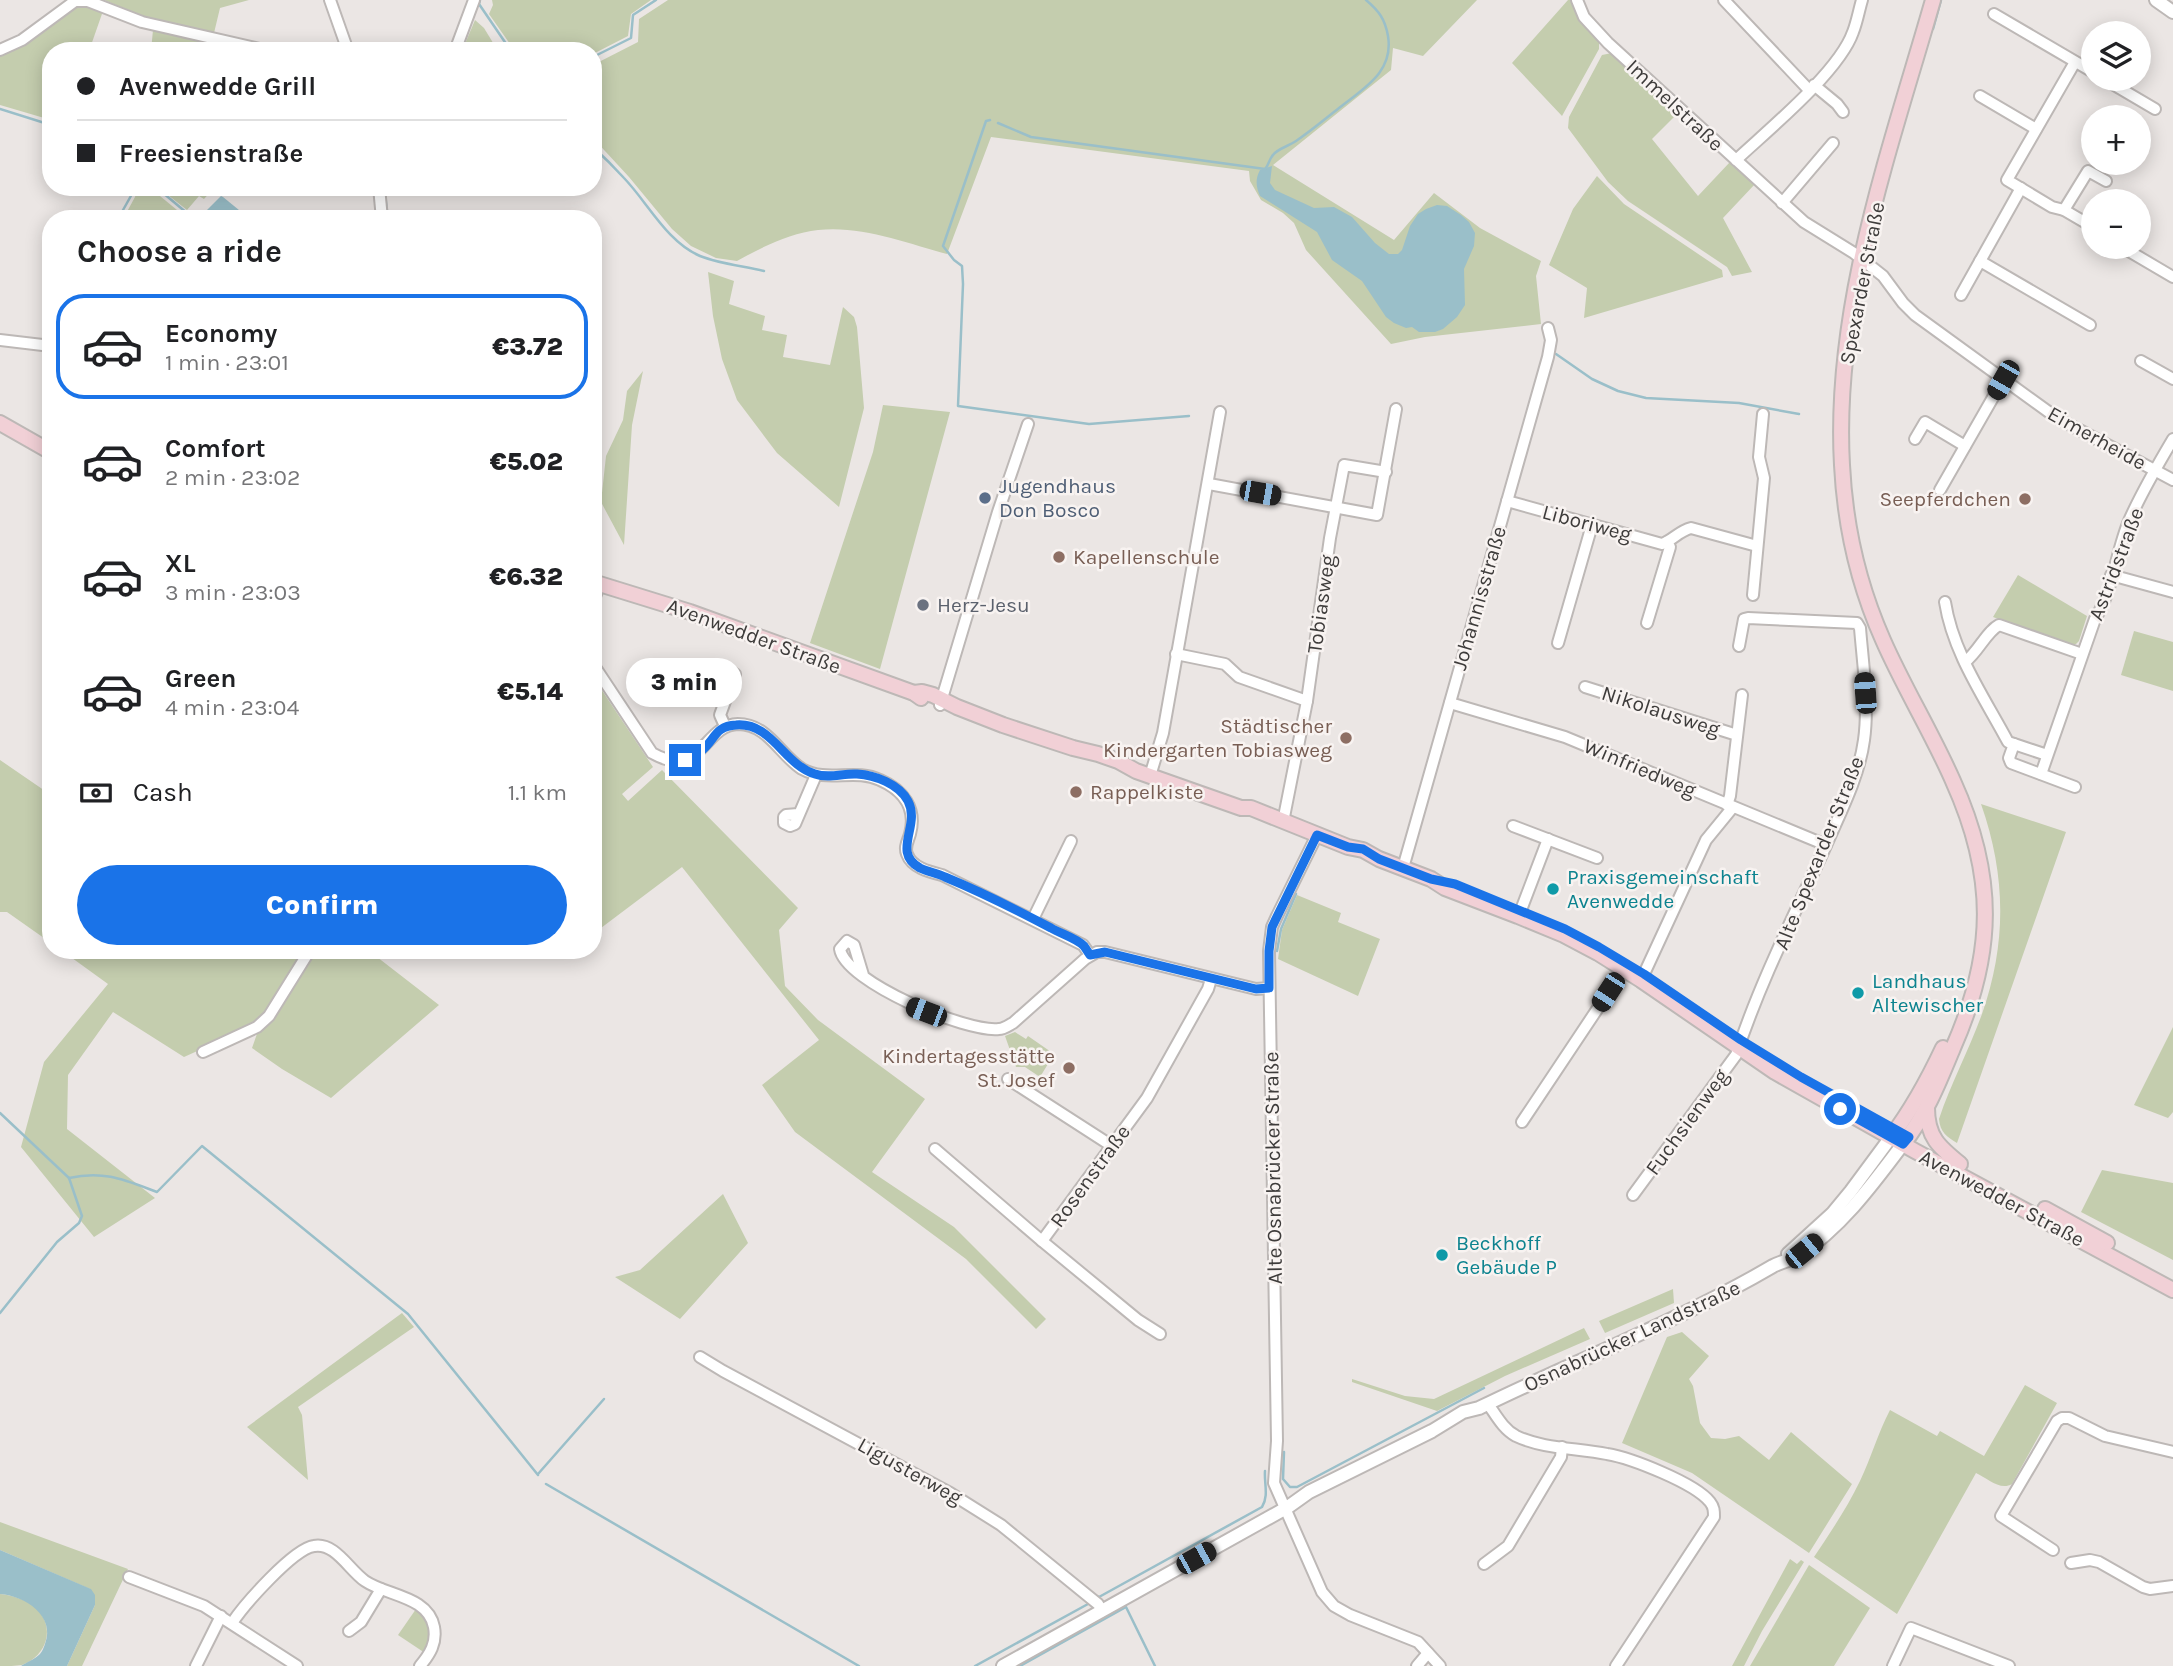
<!DOCTYPE html>
<html lang="en">
<head>
<meta charset="utf-8">
<style>
	body { margin:0; font-family:Karla,sans-serif; background:#f6f6f6; color:#202124; height:100vh; display:flex; flex-direction:column; font-size:26px; white-space:nowrap }
	* { box-sizing:border-box; margin:0 }
	p { font-size:23px; color:#757577 }
	.icon { flex:none; width:38px; height:38px; fill:none; stroke:currentColor; stroke-width:2; stroke-linecap:round; stroke-linejoin:round }
	.map { position:relative; flex:1; overflow:hidden }
	.panel { position:absolute; left:42px; top:210px; width:560px; height:749px; display:flex; flex-direction:column; background:#fff; border-radius:28px; box-shadow:0 4px 18px #0003 }
	.panel>* { flex:none }
	.hud { position:absolute; left:42px; top:42px; width:560px; height:154px; border-radius:28px; box-shadow:0 4px 18px #0003; display:grid; align-content:center; height:154px; padding:0 35px; background:#fff }
	.buttons { position:absolute; left:2081px; top:21px; display:grid; gap:14px }
	.buttons a { display:grid; place-items:center; width:70px; height:70px; border-radius:50%; background:#fff; box-shadow:0 4px 18px #0003; font-size:35px }
	.end { position:absolute; width:32px; height:32px; margin:-16px; border:9px solid #1a73e8; background:#fff; box-shadow:0 0 0 4px #fff }
	.from { border-radius:50% }
	.bubble { position:absolute; height:49px; border-radius:24px; background:#fff; box-shadow:0 4px 18px #0003; font-size:23px; font-weight:800; line-height:49px; text-align:center }
	.car { position:absolute; width:21px; height:42px; margin:-21px -10px; border-radius:9px; box-shadow:0 0 5px 2px #0007; background:linear-gradient(#222 24%,#8ab4d8 0 40%,#222 0 76%,#8ab4d8 0 86%,#222 0) }
	.hud b { display:flex; align-items:center; gap:24px; height:66px; font-size:26px }
	.hud b+b { border-top:2px solid #e0e0e0 }
	.hud i { width:18px; height:18px; background:#202124 }
	ul { padding:0; list-style:none }
	li { display:flex; align-items:center; gap:21px; height:105px; margin:0 14px 10px; padding:0 21px; border:4px solid transparent; border-radius:28px }
	li div { flex:1 }
	li b { display:block; font-size:26px }
	li em { font-style:normal; font-weight:800 }
	li.selected { border-color:#1a73e8 }
	li>.icon { width:63px; height:63px; stroke-width:1.5 }
	h2 { padding:0 35px; font-size:32px; line-height:84px }
	.pay { display:flex; align-items:center; gap:18px; height:77px; padding:0 35px; font-size:26px }
	.pay p { margin-inline-start:auto }
	.action { display:flex; gap:14px; margin-top:auto; padding:14px 35px }
	.action a { flex:1; height:80px; border-radius:42px; background:#1a73e8; color:#fff; font-size:28px; font-weight:800; line-height:80px; text-align:center }
	.map>svg:first-child { display:block }
</style>
</head>
<body>
<div class="map">
<svg width="2173" height="1666" viewBox="0 0 2173 1666">
	<rect width="100%" height="100%" fill="#ebe6e4"/>
	<g fill="#c4cdae">
		<polygon points="104,0 249,0 220,8 214,33 143,16"/>
		<polygon points="492,0 651,0 631,14 628,36 593,54 593,51 515,51 489,14 493,5"/>
		<path d="M668,0H1477L1423,56L1393,48L1391,70L1273,165L1394,240L1434,193L1480,228L1541,261L1536,276L1541,324L1425,337L1391,344L1306,250L1294,223L1283,213L1261,200L1250,181L1249,171L991,137L947,254C907,243 860,225 818,230C790,233 762,247 737,261L716,258L691,246L672,229L629,177L593,138V65L638,42L639,19Z"/>
		<polygon points="1568,0 1570,0 1581,21 1599,41 1599,49 1562,116 1512,63"/>
		<polygon points="76,4 87,4 103,11 89,51 51,51 51,120 0,105 0,54"/>
		<polygon points="475,20 484,28 498,51 462,51"/>
		<polygon points="153,30 251,51 151,51"/>
		<polygon points="1612,53 1678,113 1652,139 1698,196 1730,162 1755,184 1723,218 1752,272 1732,276 1727,267 1628,201 1608,182 1568,128 1569,117 1602,55"/>
		<polygon points="1597,176 1624,204 1722,270 1723,277 1584,318 1587,288 1549,265 1573,209"/>
		<polygon points="137,187 149,187 188,219 123,219 135,197"/>
		<polygon points="158,187 215,187 204,199 199,196 187,210"/>
		<polygon points="708,272 734,281 729,304 765,316 762,330 787,335 783,357 830,365 843,307 854,317 857,327 864,408 839,507 777,453 737,400 722,359 713,316"/>
		<polygon points="643,371 632,425 624,545 601,502 606,456 623,420 627,391"/>
		<polygon points="883,405 950,412 880,669 810,643 873,452"/>
		<polygon points="2018,575 2087,616 2079,641 2076,644 2071,645 1993,617"/>
		<polygon points="2134,631 2173,642 2173,691 2121,675"/>
		<polygon points="593,677 653,767 622,794 628,801 662,770 798,908 779,930 785,986 818,1020 925,1099 872,1172 954,1227 1046,1319 1036,1329 966,1259 795,1132 762,1085 819,1040 682,867 593,934"/>
		<polygon points="0,760 51,795 51,943 7,912 0,912"/>
		<path d="M1981,804L2066,832L1957,1143C1947,1137 1940,1132 1939,1119C1951,1083 1969,1050 1982,1014C2007,943 2006,875 1981,804Z"/>
		<polygon points="1297,895 1341,913 1338,922 1380,939 1358,996 1278,959 1282,930"/>
		<polygon points="61,950 306,950 267,1014 255,1025 184,1057 113,1012 68,1075 67,1129 155,1198 94,1237 21,1147 44,1062 108,984"/>
		<polygon points="316,950 368,950 439,1005 331,1098 282,1069 252,1048 258,1031 271,1021"/>
		<polygon points="2173,1027 2173,1112 2168,1118 2134,1105"/>
		<polygon points="1015,1032 1026,1039 1028,1036 1054,1054 1040,1077 1025,1067 1016,1067 1005,1036"/>
		<polygon points="2102,1170 2173,1183 2173,1260 2081,1212"/>
		<polygon points="723,1194 748,1243 680,1319 615,1277 640,1270"/>
		<polygon points="1673,1289 1674,1303 1605,1333 1599,1321"/>
		<polygon points="402,1313 414,1327 298,1407 302,1415 308,1480 247,1427"/>
		<polygon points="1584,1328 1590,1339 1505,1376 1437,1411 1352,1382 1352,1379 1405,1396 1434,1399"/>
		<polygon points="1682,1332 1709,1356 1689,1379 1693,1386 1700,1423 1711,1438 1725,1439 1739,1436 1769,1460 1791,1432 1852,1484 1809,1553 1692,1473 1622,1443 1667,1337"/>
		<path d="M2025,1385L2057,1403L2012,1484C2000,1491 1987,1478 1976,1473L1897,1614L1814,1557C1830,1533 1847,1508 1860,1481C1871,1458 1878,1433 1890,1410L1937,1436L1940,1431L1984,1456Z"/>
		<polygon points="0,1522 128,1569 82,1666 67,1666 95,1605 90,1589 0,1550"/>
		<polygon points="1790,1559 1797,1564 1801,1560 1804,1562 1762,1631 1744,1666 1732,1666"/>
		<polygon points="1809,1565 1870,1608 1834,1666 1750,1666"/>
		<path d="M0,1594C11,1595 28,1600 36,1608C56,1627 47,1656 22,1665C16,1666 7,1666 0,1666Z"/>
		<path d="M416,1609C432,1624 434,1634 425,1653L398,1635Z"/>
	</g>
	<g fill="#9abfc9">
		<path d="M1272,166L1270,183L1275,190L1314,208L1334,207L1352,217L1375,243L1389,254H1398L1402,250L1410,226L1418,214L1426,209L1437,205L1447,206L1461,215L1469,222L1475,233L1474,246L1464,269L1465,305L1457,317L1443,329L1435,332H1419L1412,327L1406,328L1394,323L1386,317L1362,281L1332,260L1317,232L1260,196C1256,187 1255,179 1260,170Z"/>
		<polygon points="221,196 223,197 250,219 209,219 205,212"/>
		<path d="M0,1550L91,1589L95,1595V1605L67,1666H21C27,1662 35,1659 40,1654C42,1652 44,1647 45,1644C56,1616 25,1596 0,1594Z"/>
	</g>
	<g fill="none" stroke-linecap="round" stroke-linejoin="round">
		<g stroke="#9abfc9" stroke-width="2.5">
			<polyline points="480,0 479,4 511,51"/>
			<polyline points="1933,29 1941,0"/>
			<polyline points="593,57 631,38 633,15 656,0"/>
			<polyline points="0,109 51,125"/>
			<polyline points="990,120 986,121 943,246 954,260 962,266 963,284 958,406 1089,424 1189,416"/>
			<path d="M998,123L1031,137L1265,169C1269,165 1269,159 1273,155C1277,149 1289,146 1296,141C1311,131 1325,119 1339,108C1364,88 1394,72 1388,36C1385,19 1379,11 1366,0"/>
			<path d="M593,147C604,157 614,167 624,178C648,203 667,242 700,256C720,264 743,266 764,271"/>
			<polyline points="156,187 194,219"/>
			<polyline points="385,194 388,219"/>
			<polyline points="118,219 132,194 133,187"/>
			<polyline points="1556,354 1592,379 1618,391 1646,398 1739,403 1799,414"/>
			<polyline points="1277,951 1281,929 1296,894"/>
			<polyline points="0,1113 69,1178 82,1216 79,1223 57,1242 0,1313"/>
			<path d="M69,1178C104,1170 125,1180 157,1192L202,1146L408,1314L538,1475"/>
			<polyline points="1284,1452 1283,1479 1290,1487 1297,1487 1484,1388"/>
			<polyline points="538,1474 604,1399"/>
			<polyline points="546,1484 859,1666"/>
			<path d="M1095,1596L1099,1597L1262,1507C1269,1496 1264,1483 1265,1471"/>
			<polyline points="975,1666 1088,1604"/>
			<polyline points="1020,1666 1126,1607 1155,1666"/>
		</g>
		<defs>
			<g id="minor">
				<polyline points="330,0 348,51"/>
				<polyline points="1577,0 1584,17 1608,43 1804,222 1854,253 1883,276 1903,303 1915,315 2057,418 2173,480"/>
				<polyline points="1724,0 1809,90"/>
				<polyline points="1994,14 2093,72"/>
				<polyline points="0,50 22,40 75,1 88,1 142,22 268,51"/>
				<polyline points="455,51 474,0"/>
				<polyline points="2075,62 2007,180 2052,207 2064,210 2093,227"/>
				<polyline points="2104,79 2155,109"/>
				<polyline points="1814,85 1837,104 1843,112"/>
				<polyline points="1980,96 2036,129"/>
				<path d="M1736,160C1768,130 1839,72 1853,32C1857,22 1859,10 1862,0"/>
				<polyline points="379,187 382,219"/>
				<polyline points="1782,203 1833,143"/>
				<polyline points="2064,210 2088,171 2106,181"/>
				<polyline points="2122,247 2173,277"/>
				<polyline points="1980,261 2090,325"/>
				<polyline points="1961,295 2021,188"/>
				<polyline points="0,340 51,346"/>
				<polyline points="2141,361 2173,379"/>
				<polyline points="1915,439 1925,422 1965,446"/>
				<polyline points="1209,484 1377,515 1396,409"/>
				<polyline points="1940,490 2003,380"/>
				<path d="M1507,501L1662,544C1673,540 1679,531 1691,528L1757,546"/>
				<polyline points="2111,575 2173,592"/>
				<polyline points="1753,595 1764,478 1759,457 1763,414"/>
				<polyline points="593,602 600,583"/>
				<path d="M1945,602C1953,653 1984,697 2008,742L2047,755"/>
				<polyline points="1647,623 1670,547 1667,542"/>
				<polyline points="1558,643 1592,525"/>
				<polyline points="1176,654 1225,664 1239,677 1307,701"/>
				<path d="M1965,662C1979,651 1986,632 1999,625L2082,654"/>
				<path d="M593,664L652,753C702,781 703,725 738,724C768,724 780,755 802,769C827,783 855,768 880,780C903,790 917,808 910,834C908,841 904,847 907,854C912,868 930,872 942,875L1083,945L1090,955"/>
				<polyline points="1585,687 1737,735"/>
				<polyline points="1450,703 1565,737 1826,845"/>
				<polyline points="940,705 998,512 1028,424"/>
				<polyline points="725,726 720,715 735,674"/>
				<polyline points="2014,744 2009,758 2011,763 2075,787"/>
				<path d="M2041,774L2095,619C2113,591 2116,552 2129,521C2141,493 2157,466 2173,439"/>
				<polyline points="1150,776 1163,733 1220,412"/>
				<polyline points="1727,805 1730,796 1742,695"/>
				<polyline points="798,814 786,815 784,817 784,823 790,826 795,824 816,775"/>
				<polyline points="1283,822 1307,701 1330,538 1344,465 1386,472"/>
				<polyline points="1513,826 1597,858"/>
				<polyline points="1317,835 1277,916 1272,927 1269,951 1277,1441 1274,1483 1322,1592 1334,1606 1350,1615 1418,1642 1440,1666"/>
				<polyline points="1403,868 1548,357 1551,340 1548,328"/>
				<polyline points="1521,910 1548,839"/>
				<polyline points="1033,919 1071,841"/>
				<polyline points="1644,974 1706,840 1733,807"/>
				<path d="M863,975L854,945L847,941L840,949C845,982 967,1033 999,1029C1004,1029 1009,1025 1013,1023L1085,959L1097,952H1105L1256,989L1269,988"/>
				<polyline points="203,1052 257,1027 269,1016 310,950"/>
				<polyline points="1008,1079 1112,1146"/>
				<polyline points="1522,1122 1624,969"/>
				<polyline points="935,1149 1042,1241 1138,1320 1160,1334"/>
				<path d="M1633,1195L1736,1055C1759,985 1793,917 1824,850C1839,815 1859,778 1864,740C1869,704 1863,665 1860,628L1857,623L1748,618L1744,619L1739,646"/>
				<polyline points="1042,1241 1147,1098 1208,989 1211,979"/>
				<polyline points="700,1357 723,1371 950,1493 1001,1525 1098,1604 1102,1611"/>
				<path d="M1488,1404C1496,1415 1503,1429 1516,1436C1543,1449 1578,1448 1607,1454C1631,1458 1695,1483 1710,1502C1714,1507 1714,1511 1714,1517L1616,1666"/>
				<polyline points="2053,1550 2001,1516 2057,1421 2062,1418 2069,1418 2105,1436 2173,1452"/>
				<polyline points="2071,1563 2090,1560 2099,1562 2143,1587 2150,1589 2173,1586"/>
				<polyline points="1484,1564 1508,1546 1561,1457 1562,1447"/>
				<polyline points="129,1577 204,1606 297,1666"/>
				<path d="M232,1623C244,1605 293,1549 314,1546C335,1542 349,1570 365,1581C387,1596 428,1596 434,1627C437,1643 430,1654 420,1666"/>
				<polyline points="349,1631 361,1622 381,1589"/>
				<polyline points="196,1666 221,1616"/>
				<polyline points="1417,1666 1428,1653"/>
				<polyline points="1893,1666 1911,1628 2009,1666"/>
			</g>
			<g id="tertiary">
				<polyline points="2156,0 2173,12"/>
				<polyline points="1788,1254 1832,1214 1851,1191 1891,1137"/>
				<path d="M1003,1666L1288,1507L1309,1492L1432,1431L1463,1412L1479,1408C1577,1360 1679,1321 1773,1266C1781,1262 1790,1260 1797,1256C1840,1229 1873,1184 1903,1144"/>
			</g>
			<g id="secondary">
				<polyline points="0,423 51,452"/>
				<polyline points="593,582 690,612 914,693 921,698"/>
				<polyline points="914,693 922,692 933,695 957,707 1003,725 1073,748 1098,754 1118,761 1136,771 1241,808 1251,808 1348,847 1363,850 1379,859 1431,879 1445,888 1518,916 1564,935 1598,953 1641,980 1775,1072 1915,1151 2173,1290"/>
				<path d="M1927,1108C1927,1137 1939,1147 1960,1164"/>
				<path d="M1891,1137C1912,1109 1928,1080 1943,1048"/>
				<path d="M1903,1144C1926,1115 1939,1082 1953,1048C1995,953 1996,876 1953,781C1932,733 1904,688 1883,640C1859,586 1845,525 1842,465C1833,307 1890,150 1933,0"/>
				<polyline points="2045,1209 2107,1243"/>
			</g>
		</defs>
		<use href="#minor" stroke="#bdb8b6" stroke-width="14"/>
		<use href="#tertiary" stroke="#bdb8b6" stroke-width="16"/>
		<use href="#secondary" stroke="#bdb8b6" stroke-width="18"/>
		<use href="#minor" stroke="#fff" stroke-width="10"/>
		<use href="#tertiary" stroke="#fff" stroke-width="12"/>
		<use href="#secondary" stroke="#f1d0d6" stroke-width="14"/>
	</g>
	<g fill="none" stroke-linecap="round" stroke-linejoin="round">
		<path stroke="#1a73e8" stroke-width="9" d="M685,760C690,757 696,755 700,752C715,741 714,726 736,725C772,722 784,765 815,774C829,779 843,773 857,774C875,775 899,784 908,801C921,826 891,852 920,868C928,872 937,873 945,877C981,892 1017,910 1051,928C1061,934 1076,938 1084,946C1086,949 1088,952 1090,955L1105,952L1256,989L1269,988V951L1272,927L1317,835L1348,847L1363,849L1379,859L1431,879L1455,884L1565,929L1599,947L1644,974L1741,1040L1801,1077L1909,1137L1903,1144L1840,1109"/>
	</g>
	<circle fill="#5c6f8a" stroke="#f8f3f1" stroke-width="2.5" cx="985" cy="498" r="7"/>
	<g fill="#8d6e63" stroke="#f8f3f1" stroke-width="2.5">
		<circle cx="2025" cy="499" r="7"/>
		<circle cx="1059" cy="557" r="7"/>
		<circle cx="1346" cy="738" r="7"/>
		<circle cx="1076" cy="792" r="7"/>
		<circle cx="1069" cy="1068" r="7"/>
	</g>
	<circle fill="#6b7280" stroke="#f8f3f1" stroke-width="2.5" cx="923" cy="605" r="7"/>
	<g fill="#0f9aa8" stroke="#f8f3f1" stroke-width="2.5">
		<circle cx="1553" cy="889" r="7"/>
		<circle cx="1858" cy="993" r="7"/>
		<circle cx="1442" cy="1255" r="7"/>
	</g>
	<g text-anchor="middle" dominant-baseline="central" stroke-width="5" stroke-linejoin="round" paint-order="stroke">
		<g font-size="21" fill="#3e3c3b" stroke="#f8f3f1">
			<text transform="translate(1675 105) rotate(43)">Immelstraße</text>
			<text transform="translate(1862 283) rotate(-79)">Spexarder Straße</text>
			<text transform="translate(2097 438) rotate(29)">Eimerheide</text>
			<text transform="translate(1587 523) rotate(15)">Liboriweg</text>
			<text transform="translate(2116 564) rotate(-69)">Astridstraße</text>
			<text transform="translate(1479 598) rotate(-74)">Johannisstraße</text>
			<text transform="translate(1321 604) rotate(-82)">Tobiasweg</text>
			<text transform="translate(754 636) rotate(20)">Avenwedder Straße</text>
			<text transform="translate(1661 711) rotate(18)">Nikolausweg</text>
			<text transform="translate(1640 768) rotate(23)">Winfriedweg</text>
			<text transform="translate(1819 853) rotate(-68)">Alte Spexarder Straße</text>
			<text transform="translate(1687 1122) rotate(-54)">Fuchsienweg</text>
			<text transform="translate(1273 1168) rotate(-91)">Alte Osnabrücker Straße</text>
			<text transform="translate(1090 1176) rotate(-54)">Rosenstraße</text>
			<text transform="translate(2002 1198) rotate(28)">Avenwedder Straße</text>
			<text transform="translate(1632 1336) rotate(-25)">Osnabrücker Landstraße</text>
			<text transform="translate(910 1471) rotate(29)">Ligusterweg</text>
		</g>
		<g font-size="21" fill="#4e5e75" stroke="#f8f3f1" text-anchor="start">
			<text x="999" y="486">Jugendhaus<tspan x="999" dy="24">Don Bosco</tspan></text>
		</g>
		<g font-size="21" fill="#785e54" stroke="#f8f3f1" text-anchor="end">
			<text x="2011" y="499">Seepferdchen</text>
			<text x="1073" y="557" text-anchor="start">Kapellenschule</text>
			<text x="1332" y="726">Städtischer<tspan x="1332" dy="24">Kindergarten Tobiasweg</tspan></text>
			<text x="1090" y="792" text-anchor="start">Rappelkiste</text>
			<text x="1055" y="1056">Kindertagesstätte<tspan x="1055" dy="24">St. Josef</tspan></text>
		</g>
		<g font-size="21" fill="#5b616d" stroke="#f8f3f1" text-anchor="start">
			<text x="937" y="605">Herz-Jesu</text>
		</g>
		<g font-size="21" fill="#0d838f" stroke="#f8f3f1" text-anchor="start">
			<text x="1567" y="877">Praxisgemeinschaft<tspan x="1567" dy="24">Avenwedde</tspan></text>
			<text x="1872" y="981">Landhaus<tspan x="1872" dy="24">Altewischer</tspan></text>
			<text x="1456" y="1243">Beckhoff<tspan x="1456" dy="24">Gebäude P</tspan></text>
		</g>
	</g>
</svg>
<div class="buttons">
<a><svg class="icon" aria-label="layers" viewBox="0 0 24 24"><path d="M12 4l9 5-9 5-9-5zM3 14l9 5 9-5"/></svg></a>
<a>+</a>
<a>−</a>
</div>
<i class="end from" style="left:1840px;top:1109px"></i>
<i class="end" style="left:685px;top:760px"></i>
<div class="bubble" style="left:626px;top:658px;width:116px">3 min</div>
<i class="car" style="left:2003px;top:380px;rotate:210deg"></i>
<i class="car" style="left:1260px;top:493px;rotate:100deg"></i>
<i class="car" style="left:1865px;top:693px;rotate:356deg"></i>
<i class="car" style="left:1608px;top:992px;rotate:213deg"></i>
<i class="car" style="left:926px;top:1012px;rotate:291deg"></i>
<i class="car" style="left:1804px;top:1251px;rotate:51deg"></i>
<i class="car" style="left:1196px;top:1558px;rotate:61deg"></i>
<div class="hud">
<b><i class="from"></i>Avenwedde Grill</b>
<b><i></i>Freesienstraße</b>
</div>
<section class="panel">
<h2>Choose a ride</h2>
<ul>
<li class="selected"><svg class="icon" aria-label="car" viewBox="0 0 24 24"><path d="M5 17H2v-5l4-1 3-4h7l3 4 3 1v5h-3M9 17h6M6 11h13"/><circle cx="7" cy="17" r="2"/><circle cx="17" cy="17" r="2"/></svg><div><b>Economy</b><p>1 min · 23:01</p></div><em>€3.72</em></li>
<li><svg class="icon" aria-label="car" viewBox="0 0 24 24"><path d="M5 17H2v-5l4-1 3-4h7l3 4 3 1v5h-3M9 17h6M6 11h13"/><circle cx="7" cy="17" r="2"/><circle cx="17" cy="17" r="2"/></svg><div><b>Comfort</b><p>2 min · 23:02</p></div><em>€5.02</em></li>
<li><svg class="icon" aria-label="car" viewBox="0 0 24 24"><path d="M5 17H2v-5l4-1 3-4h7l3 4 3 1v5h-3M9 17h6M6 11h13"/><circle cx="7" cy="17" r="2"/><circle cx="17" cy="17" r="2"/></svg><div><b>XL</b><p>3 min · 23:03</p></div><em>€6.32</em></li>
<li><svg class="icon" aria-label="car" viewBox="0 0 24 24"><path d="M5 17H2v-5l4-1 3-4h7l3 4 3 1v5h-3M9 17h6M6 11h13"/><circle cx="7" cy="17" r="2"/><circle cx="17" cy="17" r="2"/></svg><div><b>Green</b><p>4 min · 23:04</p></div><em>€5.14</em></li>
</ul>
<div class="pay"><svg class="icon" aria-label="cash" viewBox="0 0 24 24"><path d="M3 7h18v10H3z"/><circle cx="12" cy="12" r="2"/></svg>Cash<p>1.1 km</p></div>
<div class="action"><a>Confirm</a></div>
</section>
</div>
</body>
</html>
